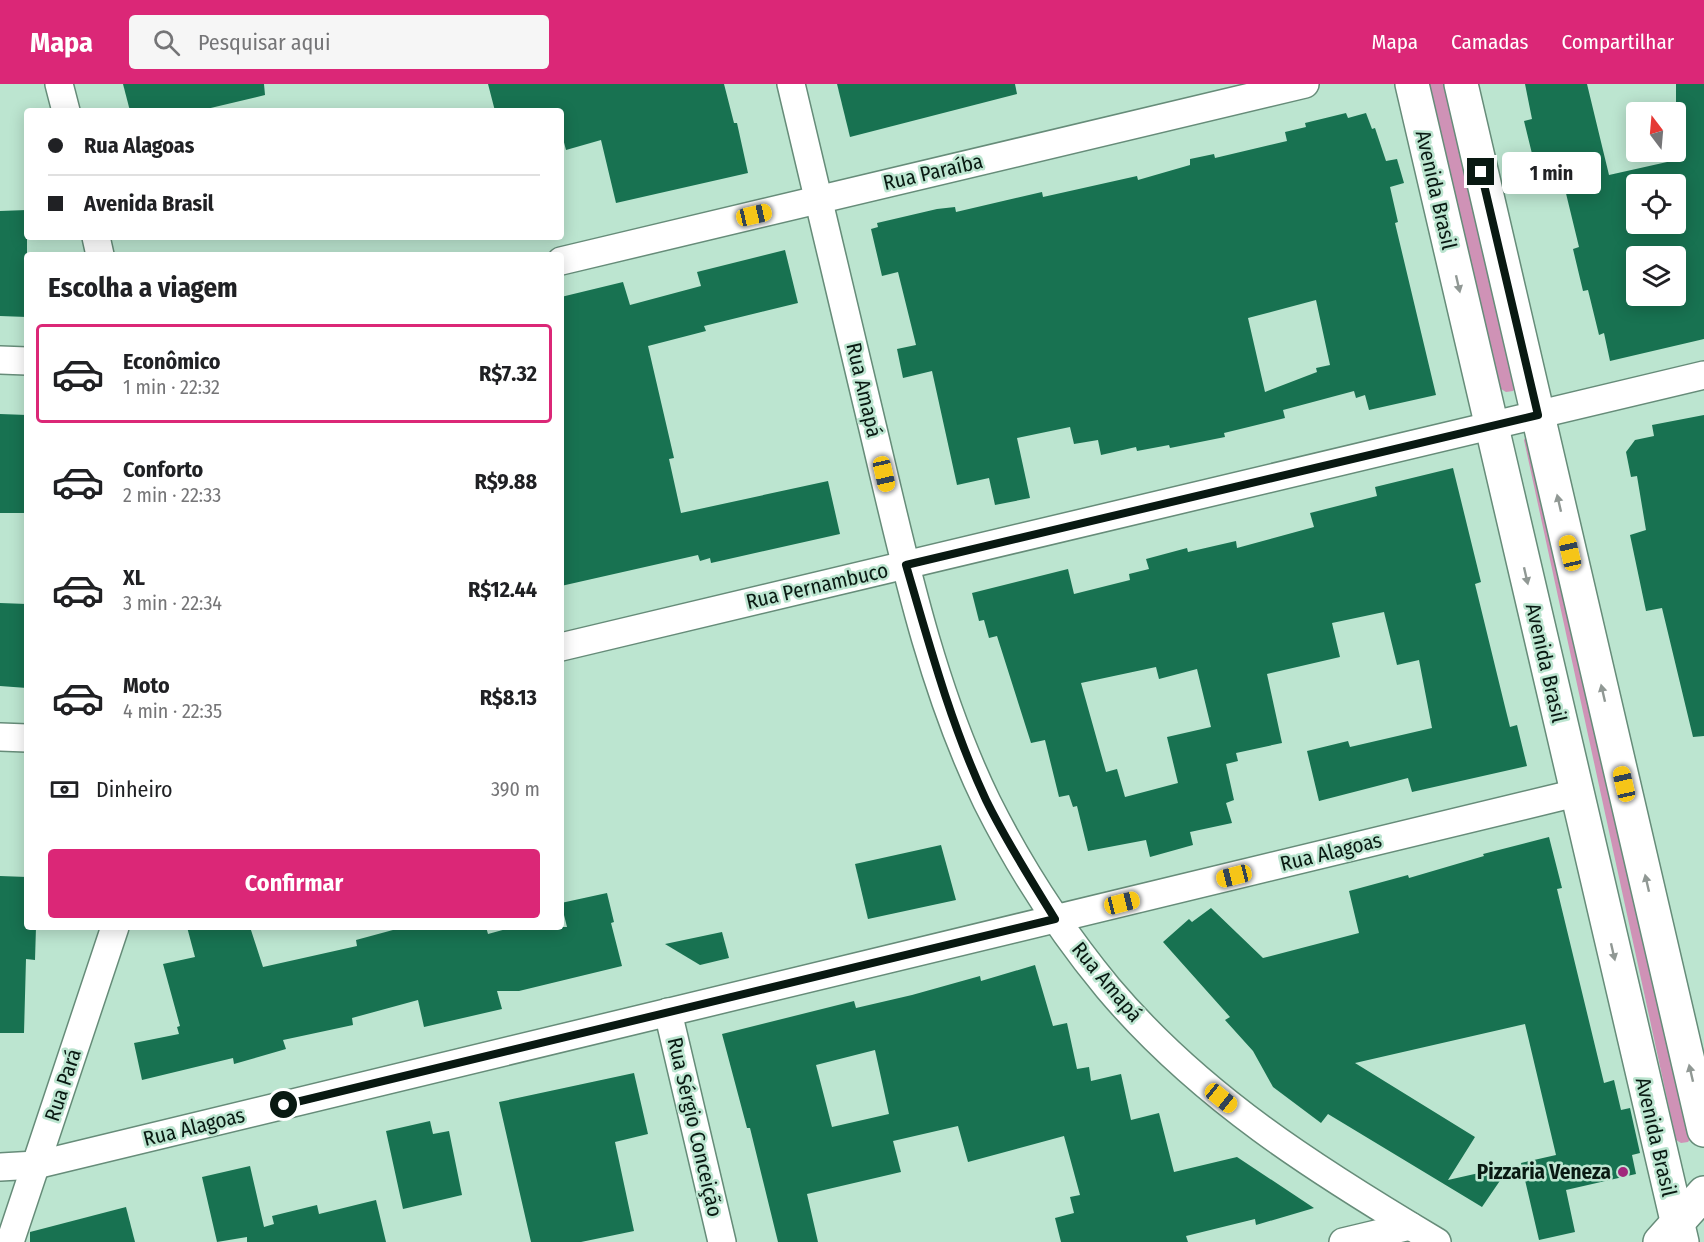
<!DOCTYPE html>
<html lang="pt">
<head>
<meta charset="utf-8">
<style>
	body { margin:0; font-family:"Fira Sans Condensed",sans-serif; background:#f6f6f6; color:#202124; height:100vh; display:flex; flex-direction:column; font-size:22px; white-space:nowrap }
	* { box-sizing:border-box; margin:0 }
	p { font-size:20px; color:#757577 }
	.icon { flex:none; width:33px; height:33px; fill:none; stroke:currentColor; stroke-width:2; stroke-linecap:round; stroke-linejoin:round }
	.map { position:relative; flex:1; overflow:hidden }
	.drawer { position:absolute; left:24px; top:168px; width:540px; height:678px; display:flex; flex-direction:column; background:#fff; border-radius:6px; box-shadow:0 3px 15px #0003 }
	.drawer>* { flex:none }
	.hud { position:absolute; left:24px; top:24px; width:540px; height:132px; border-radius:6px; box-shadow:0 3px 15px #0003; display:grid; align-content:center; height:132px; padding:0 24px; background:#fff }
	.needle { width:39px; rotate:344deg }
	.buttons { position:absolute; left:1626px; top:18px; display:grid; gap:12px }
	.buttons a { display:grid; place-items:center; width:60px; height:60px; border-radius:6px; background:#fff; box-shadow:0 3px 15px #0003; font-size:30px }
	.end { position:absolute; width:27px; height:27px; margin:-14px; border:8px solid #091912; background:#fff; box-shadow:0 0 0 3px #fff }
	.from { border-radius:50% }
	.bubble { position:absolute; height:42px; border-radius:6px; background:#fff; box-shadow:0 3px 15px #0003; font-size:20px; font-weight:700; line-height:42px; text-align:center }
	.car { position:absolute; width:18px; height:36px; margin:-18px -9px; border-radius:8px; box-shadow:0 0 4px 2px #0007; background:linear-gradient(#f5c518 24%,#345 0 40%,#f5c518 0 76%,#345 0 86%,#f5c518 0) }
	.hud b { display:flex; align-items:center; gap:21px; height:57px; font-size:22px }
	.hud b+b { border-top:2px solid #e0e0e0 }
	.hud i { width:15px; height:15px; background:#202124 }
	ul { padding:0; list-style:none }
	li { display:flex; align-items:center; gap:18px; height:99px; margin:0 12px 9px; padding:0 12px; border:3px solid transparent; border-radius:6px }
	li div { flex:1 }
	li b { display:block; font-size:22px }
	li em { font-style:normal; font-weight:700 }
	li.active { border-color:#db2777 }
	li>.icon { width:54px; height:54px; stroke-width:1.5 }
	h2 { padding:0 24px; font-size:27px; line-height:72px }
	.pay { display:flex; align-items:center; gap:15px; height:66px; padding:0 24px; font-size:22px }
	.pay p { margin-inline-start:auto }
	.action { display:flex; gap:12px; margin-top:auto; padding:12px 24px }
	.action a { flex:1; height:69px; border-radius:6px; background:#db2777; color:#fff; font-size:24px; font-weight:700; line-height:69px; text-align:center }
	header { display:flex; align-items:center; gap:36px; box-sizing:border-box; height:84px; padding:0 30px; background:#db2777; color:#fff }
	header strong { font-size:28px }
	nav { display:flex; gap:33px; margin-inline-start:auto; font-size:21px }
	.search { width:420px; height:54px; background:#f6f6f6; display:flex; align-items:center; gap:15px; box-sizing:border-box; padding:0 21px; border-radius:6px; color:#757577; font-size:22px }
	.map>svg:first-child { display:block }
</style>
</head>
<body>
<header>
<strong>Mapa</strong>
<div class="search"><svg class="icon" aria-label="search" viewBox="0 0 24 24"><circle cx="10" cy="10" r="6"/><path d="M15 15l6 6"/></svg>Pesquisar aqui</div>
<nav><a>Mapa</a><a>Camadas</a><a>Compartilhar</a></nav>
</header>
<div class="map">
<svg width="1704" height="1158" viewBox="0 0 1704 1158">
	<rect width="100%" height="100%" fill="#bce5d0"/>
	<g fill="#cf92b6">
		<polygon points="1427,0 1444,0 1517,301 1513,307 1506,308 1501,305"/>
		<polygon points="1527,350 1692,1052 1688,1058 1681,1059 1676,1056 1524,356"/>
	</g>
	<g fill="#187251" fill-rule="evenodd">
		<polygon points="123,0 264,0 265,11 198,27 130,27"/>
		<polygon points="488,0 724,0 734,39 737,39 748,89 616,119 601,56 566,66 561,47 561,27 495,27"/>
		<polygon points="837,0 1015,0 1017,10 850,53"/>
		<path d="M1525,0H1587L1609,91L1676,76V0H1704V255L1610,277L1604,249L1599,251L1588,206L1583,207L1573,165L1579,163L1562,93L1559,94L1555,77L1535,82L1524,37L1532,35ZM1636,100H1676V140H1636ZM1636,172H1676V212H1636Z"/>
		<path d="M1346,29L1348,34L1366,29L1372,45L1375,44L1386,77L1397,75L1404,99L1390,103L1398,138L1395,139L1436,311L1369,326L1365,311L1356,314L1354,307L1283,326L1285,334L1224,349L1225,353L1170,364L1169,361L1137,367L1136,363L1101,371L1098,356L1074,360L1070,343L1017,354L1030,414L995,421L989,394L957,401L932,287L903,294L897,265L916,261L898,188L882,192L871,145L878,143L877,139L937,125L955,123L956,128L1042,108L1043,113L1137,92L1138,96L1190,81V75L1214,70L1215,74L1287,57L1285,48L1306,43L1305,39ZM1316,216L1330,281L1316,284L1317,288L1265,308L1248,234Z"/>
		<polygon points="27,126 27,233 0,232 0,127"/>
		<polygon points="785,166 798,219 704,242 706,247 648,262 674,374 669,375 681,429 828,397 840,450 711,479 710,474 700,477 698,471 561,502 561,213 623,198 630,221 701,202 697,188"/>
		<polygon points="0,330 27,331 27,429 0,429"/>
		<polygon points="1704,331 1704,652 1693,653 1662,524 1646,527 1630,451 1646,446 1637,392 1631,393 1626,368 1635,356 1654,352 1652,341"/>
		<path d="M1453,384L1481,498L1475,500L1506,627L1510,643L1517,641L1527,682L1412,708L1408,694L1319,717L1307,667L1348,657L1350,663L1432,644L1419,576L1397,581L1384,528L1332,539L1340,573L1267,590L1282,659L1236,669L1238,677L1226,680L1234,716L1226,719L1232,739L1190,748L1193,761L1150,773L1146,756L1088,767L1077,722L1073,723L1069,711L1059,713L1045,656L1031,659L997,552L989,554L984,536L979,537L972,509L1068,485L1074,510L1130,496L1129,490L1149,485L1146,475L1187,464L1188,468L1236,457L1237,464L1314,443L1310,429L1377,412L1375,403ZM1156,583L1159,595L1197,585L1211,643L1167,653L1178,699L1125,713L1117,685L1106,688L1081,599Z"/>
		<polygon points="0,519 27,520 27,604 0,602"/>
		<polygon points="1549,753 1562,804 1557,805 1604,999 1614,996 1621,1026 1630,1024 1640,1069 1632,1071 1636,1090 1566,1106 1575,1148 1539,1156 1521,1079 1556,1071 1525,940 1355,979 1475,1053 1448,1096 1510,1082 1482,1123 1328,1030 1321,1039 1273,1003 1253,967 1225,936 1230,933 1163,858 1189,835 1192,838 1211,824 1263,874 1359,849 1349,807 1408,791 1409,794 1484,772 1483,770"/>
		<polygon points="941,761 956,816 868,835 855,780"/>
		<polygon points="0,792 27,793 27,843 36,843 35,876 26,875 24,949 0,949"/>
		<polygon points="607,809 614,838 611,839 622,882 519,907 497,907 502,925 424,943 418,916 352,934 353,941 283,956 286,965 234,980 233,974 142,996 134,959 179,950 177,943 180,942 163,880 195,873 187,843 250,843 263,883 357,862 356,856 404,843 486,843 488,850 514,843 567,843 561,819"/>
		<polygon points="722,848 729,874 700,881 665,860"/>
		<path d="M1035,881L1053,942L1067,939L1077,985L1089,983L1091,997L1121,990L1131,1036L1159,1029L1174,1088L1237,1073L1314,1124L1256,1141L1255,1135L1186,1152L1188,1158H1061L1055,1134L1074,1129L1070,1113L1080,1111L1064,1052L968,1078L958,1042L893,1057L901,1088L807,1110L818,1158H778L750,1044H747L722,950L854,917L856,924L912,911L980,892L981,897ZM875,966L889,1030L832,1043L816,981Z"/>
		<polygon points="634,989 648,1050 615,1058 634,1147 581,1158 531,1158 499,1018"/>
		<polygon points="430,1037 433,1050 449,1047 462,1111 403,1125 386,1047"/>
		<polygon points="250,1082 264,1143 274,1140 272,1132 317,1121 319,1130 376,1116 386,1158 247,1158 247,1153 217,1158 202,1093"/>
		<polygon points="126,1123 135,1158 30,1158 30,1148"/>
	</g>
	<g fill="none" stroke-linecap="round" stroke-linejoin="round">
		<defs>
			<g id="street">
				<polyline points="59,0 66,27"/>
				<path d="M791,0C818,115 846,230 873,345C903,471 930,601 987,718C1020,784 1061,847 1108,904C1200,1013 1316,1086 1437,1158"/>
				<polyline points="96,153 100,171"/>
				<polyline points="561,177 1305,0"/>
				<polyline points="0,276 27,277"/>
				<polyline points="561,563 1704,291"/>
				<polyline points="0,653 27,654"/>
				<polyline points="668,928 722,1158"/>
				<polyline points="0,1083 36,1081 1576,709"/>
				<polyline points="10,1158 115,843"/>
				<polyline points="1343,1158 1410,1142"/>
			</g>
			<g id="secondary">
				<polyline points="1412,0 1682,1158"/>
				<polyline points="1461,0 1704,1046"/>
			</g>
			<polyline id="primary" points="1660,1158 1704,1109"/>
		</defs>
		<use href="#street" stroke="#668c79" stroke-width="30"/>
		<use href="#secondary" stroke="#668c79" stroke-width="36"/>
		<use href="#primary" stroke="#668c79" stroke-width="36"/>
		<use href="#street" stroke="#fff" stroke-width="27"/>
		<use href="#secondary" stroke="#fff" stroke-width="33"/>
		<use href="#primary" stroke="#fff" stroke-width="33"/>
	</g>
	<defs><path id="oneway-solid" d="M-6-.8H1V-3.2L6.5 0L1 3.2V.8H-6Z" transform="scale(1.5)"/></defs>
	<g fill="#909894">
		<use href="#oneway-solid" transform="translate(1458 200) rotate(77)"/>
		<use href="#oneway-solid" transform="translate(1559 419) rotate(-103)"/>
		<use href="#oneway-solid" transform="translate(1526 492) rotate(77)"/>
		<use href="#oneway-solid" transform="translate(1603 609) rotate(-103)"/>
		<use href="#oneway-solid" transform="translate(1647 799) rotate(-103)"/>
		<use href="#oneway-solid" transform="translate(1613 868) rotate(77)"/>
		<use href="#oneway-solid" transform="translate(1691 989) rotate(-103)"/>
	</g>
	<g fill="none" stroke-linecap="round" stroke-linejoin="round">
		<path stroke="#091912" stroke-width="8" d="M284,1021L1055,835C1031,796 1006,757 986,716C951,641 929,560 906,481L1538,331L1481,88"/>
	</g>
	<circle fill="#a1277c" stroke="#bce5d0" stroke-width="2" cx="1623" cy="1088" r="6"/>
	<g text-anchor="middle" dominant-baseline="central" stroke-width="5" stroke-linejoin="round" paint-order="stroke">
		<g font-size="21" fill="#091912" stroke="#bce5d0">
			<text transform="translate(933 88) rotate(-13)">Rua Paraíba</text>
			<text transform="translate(1436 106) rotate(77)">Avenida Brasil</text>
			<text transform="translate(864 306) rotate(77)">Rua Amapá</text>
			<text transform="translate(817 502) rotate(-13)">Rua Pernambuco</text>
			<text transform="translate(1546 579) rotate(77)">Avenida Brasil</text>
			<text transform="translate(1331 768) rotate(-14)">Rua Alagoas</text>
			<text transform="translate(1107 898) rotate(50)">Rua Amapá</text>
			<text transform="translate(63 1001) rotate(-72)">Rua Pará</text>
			<text transform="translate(194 1043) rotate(-14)">Rua Alagoas</text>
			<text transform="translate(695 1043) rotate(77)">Rua Sérgio Conceição</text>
			<text transform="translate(1656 1053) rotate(77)">Avenida Brasil</text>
		</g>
		<g font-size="21" font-weight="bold" fill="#091912" stroke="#bce5d0" text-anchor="end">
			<text x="1611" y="1088">Pizzaria Veneza</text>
		</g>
	</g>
</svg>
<div class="buttons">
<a><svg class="needle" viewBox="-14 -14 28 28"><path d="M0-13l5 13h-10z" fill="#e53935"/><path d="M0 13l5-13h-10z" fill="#757577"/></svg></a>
<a><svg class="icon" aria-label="locate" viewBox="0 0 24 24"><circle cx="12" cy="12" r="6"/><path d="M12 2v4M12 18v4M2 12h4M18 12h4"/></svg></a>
<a><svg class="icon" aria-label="layers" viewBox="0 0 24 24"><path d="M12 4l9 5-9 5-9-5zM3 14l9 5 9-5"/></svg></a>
</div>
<i class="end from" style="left:284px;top:1021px"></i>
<i class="end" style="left:1481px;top:88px"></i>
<div class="bubble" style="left:1502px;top:68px;width:99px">1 min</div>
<i class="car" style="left:754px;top:131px;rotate:77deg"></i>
<i class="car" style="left:884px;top:390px;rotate:167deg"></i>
<i class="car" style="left:1570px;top:469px;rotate:347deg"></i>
<i class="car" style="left:1624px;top:700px;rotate:347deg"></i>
<i class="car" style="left:1234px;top:792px;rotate:256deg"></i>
<i class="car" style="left:1122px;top:819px;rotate:76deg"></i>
<i class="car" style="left:1221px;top:1014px;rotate:129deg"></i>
<div class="hud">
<b><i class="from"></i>Rua Alagoas</b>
<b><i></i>Avenida Brasil</b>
</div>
<section class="drawer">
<h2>Escolha a viagem</h2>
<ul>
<li class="active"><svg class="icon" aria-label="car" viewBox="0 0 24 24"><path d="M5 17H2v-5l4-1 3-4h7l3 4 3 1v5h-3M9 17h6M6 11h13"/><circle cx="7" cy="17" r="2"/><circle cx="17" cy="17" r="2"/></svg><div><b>Econômico</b><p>1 min · 22:32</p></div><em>R$7.32</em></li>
<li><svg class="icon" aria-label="car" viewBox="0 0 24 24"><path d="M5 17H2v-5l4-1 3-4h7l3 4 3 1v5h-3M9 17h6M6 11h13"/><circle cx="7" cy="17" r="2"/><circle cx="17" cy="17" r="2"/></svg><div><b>Conforto</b><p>2 min · 22:33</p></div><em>R$9.88</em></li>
<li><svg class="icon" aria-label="car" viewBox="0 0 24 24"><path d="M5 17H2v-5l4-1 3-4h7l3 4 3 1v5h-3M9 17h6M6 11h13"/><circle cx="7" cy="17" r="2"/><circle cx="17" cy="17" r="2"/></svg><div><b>XL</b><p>3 min · 22:34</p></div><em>R$12.44</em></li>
<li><svg class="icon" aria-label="car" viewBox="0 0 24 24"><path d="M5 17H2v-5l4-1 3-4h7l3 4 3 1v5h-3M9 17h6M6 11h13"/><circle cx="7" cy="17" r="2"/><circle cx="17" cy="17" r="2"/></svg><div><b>Moto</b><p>4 min · 22:35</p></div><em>R$8.13</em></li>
</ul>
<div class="pay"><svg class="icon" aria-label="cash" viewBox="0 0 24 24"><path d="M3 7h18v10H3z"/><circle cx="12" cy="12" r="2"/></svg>Dinheiro<p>390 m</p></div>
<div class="action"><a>Confirmar</a></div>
</section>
</div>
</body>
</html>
